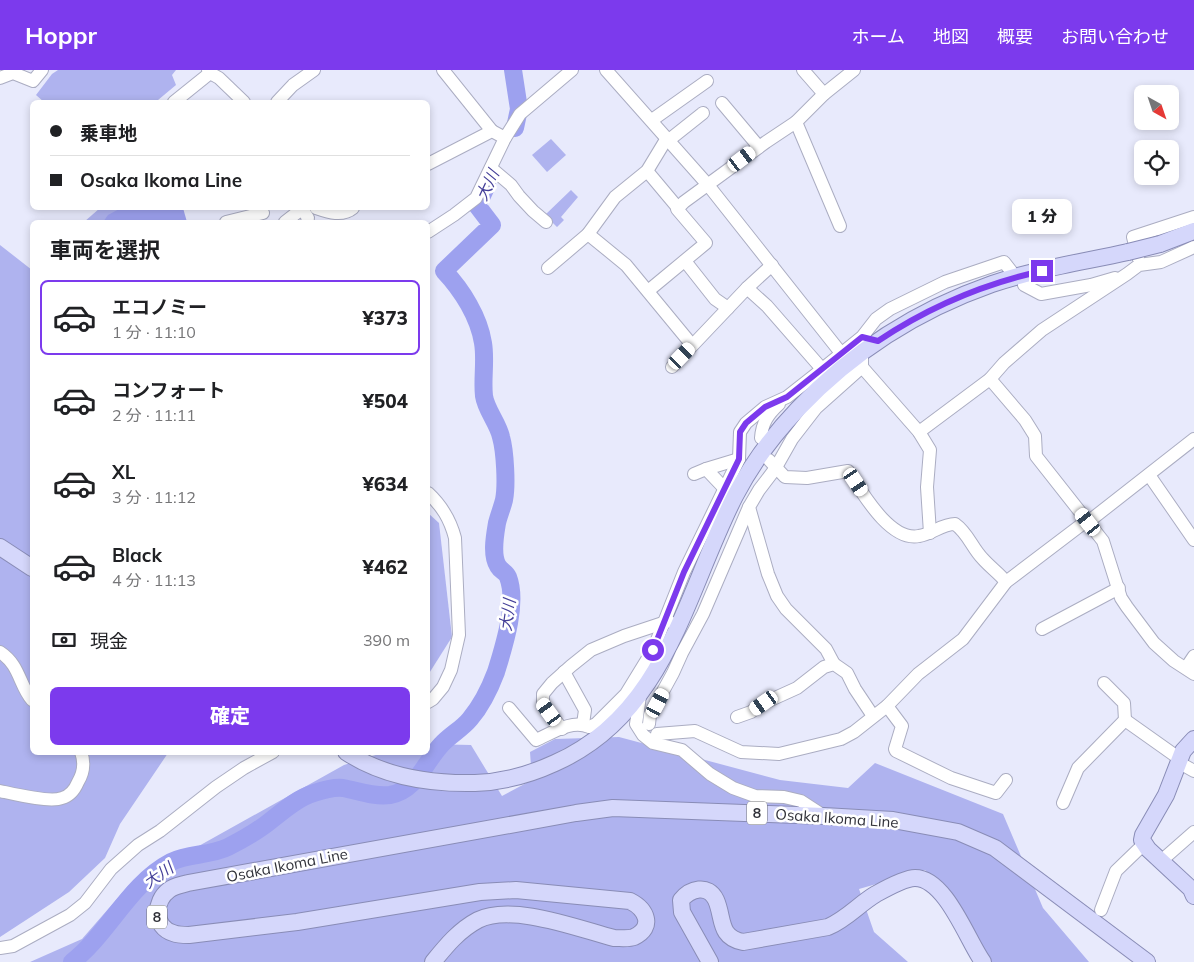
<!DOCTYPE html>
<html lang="ja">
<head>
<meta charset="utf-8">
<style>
	body { margin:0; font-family:Mulish,"Noto Sans JP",sans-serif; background:#f6f6f6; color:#202124; height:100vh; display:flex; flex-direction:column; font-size:19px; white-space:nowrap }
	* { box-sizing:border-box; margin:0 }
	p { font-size:16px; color:#757577 }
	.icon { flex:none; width:28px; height:28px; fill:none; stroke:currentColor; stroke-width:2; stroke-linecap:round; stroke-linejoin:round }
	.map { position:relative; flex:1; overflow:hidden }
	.side { position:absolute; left:30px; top:150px; width:400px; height:535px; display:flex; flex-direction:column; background:#fff; border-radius:8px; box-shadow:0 2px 8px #0003 }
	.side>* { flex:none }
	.guide { position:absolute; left:30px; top:30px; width:400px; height:110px; border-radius:8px; box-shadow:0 2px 8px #0003; display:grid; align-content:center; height:110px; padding:0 20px; background:#fff }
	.needle { width:32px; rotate:140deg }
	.buttons { position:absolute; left:1134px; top:15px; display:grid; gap:10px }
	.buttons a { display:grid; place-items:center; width:45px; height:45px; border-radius:8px; background:#fff; box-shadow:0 2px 8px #0003; font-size:25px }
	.end { position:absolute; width:22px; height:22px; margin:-11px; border:6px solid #7c3aed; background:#fff; box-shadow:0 0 0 2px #fff }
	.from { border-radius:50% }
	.bubble { position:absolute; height:35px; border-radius:8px; background:#fff; box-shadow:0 2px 8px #0003; font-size:16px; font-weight:800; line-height:35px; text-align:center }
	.car { position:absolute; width:15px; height:30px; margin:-15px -8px; border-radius:6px; box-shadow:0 0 4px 1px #0007; background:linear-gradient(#fff 24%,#345 0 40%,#fff 0 76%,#345 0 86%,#fff 0) }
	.guide b { display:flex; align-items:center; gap:18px; height:48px; font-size:19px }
	.guide b+b { border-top:1px solid #e0e0e0 }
	.guide i { width:12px; height:12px; background:#202124 }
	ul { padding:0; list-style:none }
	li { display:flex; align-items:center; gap:15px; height:75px; margin:0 10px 8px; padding:0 10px; border:2px solid transparent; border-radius:8px }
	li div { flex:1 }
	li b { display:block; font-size:19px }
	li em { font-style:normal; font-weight:800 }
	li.current { border-color:#7c3aed }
	li>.icon { width:45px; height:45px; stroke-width:1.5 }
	h2 { padding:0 20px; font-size:22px; line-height:60px }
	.pay { display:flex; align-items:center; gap:12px; height:55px; padding:0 20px; font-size:19px }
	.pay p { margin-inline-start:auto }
	.button { display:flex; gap:10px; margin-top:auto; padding:10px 20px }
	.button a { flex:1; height:58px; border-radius:8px; background:#7c3aed; color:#fff; font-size:20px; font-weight:800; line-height:58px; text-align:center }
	header { display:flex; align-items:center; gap:30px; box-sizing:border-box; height:70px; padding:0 25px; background:#7c3aed; color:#fff }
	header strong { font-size:24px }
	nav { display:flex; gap:28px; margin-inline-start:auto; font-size:18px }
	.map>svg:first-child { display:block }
</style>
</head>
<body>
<header>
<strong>Hoppr</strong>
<nav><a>ホーム</a><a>地図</a><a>概要</a><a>お問い合わせ</a></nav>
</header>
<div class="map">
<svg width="1194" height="892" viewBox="0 0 1194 892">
	<rect width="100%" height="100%" fill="#e8eafc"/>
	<g fill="#afb3ef">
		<polygon points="58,0 176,0 172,5 176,15 158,30 149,32 44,32 36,25 52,4"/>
		<polygon points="551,69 566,85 547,102 532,85"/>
		<polygon points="571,120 578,127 561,147 564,150 557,157 545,145"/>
		<polygon points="100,138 124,138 110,152 84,152"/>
		<polygon points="0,175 32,200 32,682 168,683 120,754 105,788 69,822 0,867"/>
		<polygon points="428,443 439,453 452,567 428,605"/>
		<polygon points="619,667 780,710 848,718 875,693 1003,744 1043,838 1089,892 991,892 965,844 940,815 925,800 859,819 874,862 908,892 30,892 82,869 129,815 344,695 382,683 428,682 428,674 471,675 502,726 532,710 530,682 555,669"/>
	</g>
	<polygon fill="#9da1ef" points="121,138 183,138 187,152 103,152 108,145"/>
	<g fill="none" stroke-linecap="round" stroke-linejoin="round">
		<g stroke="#9da1ef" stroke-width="18">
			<polyline points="513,0 519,39 515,58"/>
			<path d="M72,892C109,863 129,814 171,792C189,783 210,786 228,777C240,771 254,763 265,755C281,743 295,729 314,723C323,720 333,717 343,718C359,721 373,727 390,725C416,721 425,692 441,675C450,665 462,659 470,649C481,636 490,618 496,602C504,576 518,533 508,507C506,502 501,501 498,496C491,485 495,465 497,453C499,445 502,438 504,430C507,415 505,381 501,367C498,353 486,340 484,326C482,309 486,290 483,273C479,247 462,220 444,201L492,155L476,134L481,128L487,115"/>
		</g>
		<defs>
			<g id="minor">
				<polyline points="443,0 492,61"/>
				<polyline points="606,0 708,115 841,283"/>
				<polyline points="803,0 824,24"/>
				<polyline points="210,3 219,8 244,32"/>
				<polyline points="0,8 13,3 33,11 42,0"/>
				<polyline points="174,32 210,3 208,0"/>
				<polyline points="277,32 293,15 314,0"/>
				<polyline points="722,33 759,77"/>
				<polyline points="652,50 707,11"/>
				<polyline points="796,52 840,156"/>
				<polyline points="669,70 703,43"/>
				<polyline points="428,94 492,61 505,68"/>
				<polyline points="491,98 511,115 519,126 533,141 546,152"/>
				<polyline points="647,101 678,138"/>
				<path d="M316,138C328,142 342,147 353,138"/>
				<polyline points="302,139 308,148 307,152"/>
				<polyline points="226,152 263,143"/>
				<polyline points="285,152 303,138"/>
				<polyline points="428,162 454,145 476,128 505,68 520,44 572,0"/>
				<polyline points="588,164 626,195 692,275"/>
				<polyline points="1138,187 1133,167 1194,147"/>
				<polyline points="685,191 715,229 728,238"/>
				<polyline points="548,198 588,164 615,127 647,101 667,68"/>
				<polyline points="1024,215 1041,224 1091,215 1115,208"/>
				<polyline points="747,218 772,195"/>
				<polyline points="648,221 706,173 677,139 684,132 766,72 796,52 824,24 854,0"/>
				<polyline points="862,288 862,297 919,362 930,380 927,417 930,463"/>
				<polyline points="672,297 747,218 767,236 822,299"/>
				<polyline points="990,309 1025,350 1035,366 1036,386 1103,471 1121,528 1127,537 1154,573 1174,591 1194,604"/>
				<polyline points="919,362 990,309 1004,293 1042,260 1127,204 1139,195 1161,192 1194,177"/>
				<path d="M761,368C762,353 768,344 779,334"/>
				<path d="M769,390L785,407L807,408L848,401C862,422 890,472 919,466C932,464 942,454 955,454C968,463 972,478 983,489C991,498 999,503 1006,512"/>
				<polyline points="706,399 725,419"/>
				<polyline points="694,404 706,399 739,389"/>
				<polyline points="1149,405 1194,470"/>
				<path d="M428,423C442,436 450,449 455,468L459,565L451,600L443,617L433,629L428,632"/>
				<polyline points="1042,559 1119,518"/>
				<path d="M0,582C20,595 19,615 32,630"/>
				<polyline points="834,594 826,579 786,539 777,526 768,504 749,437 759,420 775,399 792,369 816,338 862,297"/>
				<polyline points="1186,598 1194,586"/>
				<polyline points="564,602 585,640 583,654"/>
				<polyline points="1104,613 1124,633 1125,650"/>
				<polyline points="640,626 636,654 643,665 653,673 682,680 710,704 733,718 755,726 784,727 801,731 824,746"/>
				<polyline points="887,636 902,656 895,679 896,681 951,708 996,723 1006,710"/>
				<path d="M509,638L536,670C552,663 572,649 589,657L596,654L626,624L653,580L684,502L739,389L740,362L746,353L765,337L787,327L815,305L862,267L876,249L890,239L945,212L1004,192L1011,201"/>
				<polyline points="737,647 751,642 764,633 797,618 824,597 834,594 847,603 855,619 873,646"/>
				<polyline points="649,654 650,645 673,603 682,583 703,544 749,437"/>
				<polyline points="562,659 543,634 543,624 552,613 571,596 591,580 624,566 669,551"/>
				<polyline points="657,664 695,661 741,682 779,684 841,669 854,662 887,636 918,604 963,569 1006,512 1081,455 1088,452 1194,369"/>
				<polyline points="1178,692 1194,701"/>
				<path d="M0,721C14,724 50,733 62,728C70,726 75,719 78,712C84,702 85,693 81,682"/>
				<polyline points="1063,733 1078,698 1125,650 1180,689"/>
				<polyline points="1161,791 1194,762"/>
				<polyline points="1101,840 1116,801 1144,774"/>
				<polyline points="0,878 13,876 70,845 85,833 111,799 138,775 160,761 216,717 244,698 273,682"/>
			</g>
			<g id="major">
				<polyline points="1160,174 1194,161"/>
				<polyline points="0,477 32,498"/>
				<polyline points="1194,669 1183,681 1166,725 1143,765 1142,770 1148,779 1191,819 1194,826"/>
				<path d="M346,682C384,707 432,714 475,713C504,712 529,705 555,693C666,644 685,524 735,426C751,395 774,364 798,339C852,282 918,240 992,214C1036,199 1083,192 1128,182"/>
				<path d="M433,892C446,876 459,860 478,850C512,833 579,859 614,868C621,868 629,869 634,867C655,857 646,839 630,831L516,820L480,822L297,852L189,865C184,865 178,865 173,863C153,857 154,831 169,820C174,816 182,815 188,813L576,743L613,738L824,746L893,750L958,762L995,778L1147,892"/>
				<path d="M710,892L682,842L681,830C690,819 708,813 716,830C724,848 718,867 743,872L828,857C847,849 859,834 876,824C885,819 905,808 915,808C946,808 968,872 983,892"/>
			</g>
		</defs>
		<use href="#minor" stroke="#abadc2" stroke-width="14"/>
		<use href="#major" stroke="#898cb6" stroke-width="18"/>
		<use href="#minor" stroke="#fff" stroke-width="12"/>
		<use href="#major" stroke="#d5d7fb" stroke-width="16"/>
		<defs>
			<polyline id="major-bridge" points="1128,182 1160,174"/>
		</defs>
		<use href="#major-bridge" stroke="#898cb6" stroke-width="18" stroke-linecap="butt"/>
		<use href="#major-bridge" stroke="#d5d7fb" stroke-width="16"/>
	</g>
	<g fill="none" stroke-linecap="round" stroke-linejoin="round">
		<path stroke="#7c3aed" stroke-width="6" d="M653,580L684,502L739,389L740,362L746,353L765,337L787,327L862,267L878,271C929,237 983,214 1042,201"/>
	</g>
	<g text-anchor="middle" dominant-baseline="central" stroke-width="5" stroke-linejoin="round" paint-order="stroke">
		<g fill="#fff" stroke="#6f7075" stroke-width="1">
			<rect x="747" y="731.5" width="20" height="23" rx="4"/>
			<rect x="147" y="835.5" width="20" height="23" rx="4"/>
		</g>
		<g font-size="14" font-weight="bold" fill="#31323a">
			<text x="757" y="743">8</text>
			<text x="157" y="847">8</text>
		</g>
		<g font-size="15" fill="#31323a" stroke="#fff">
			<text transform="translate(837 748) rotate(4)">Osaka Ikoma Line</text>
			<text transform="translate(287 795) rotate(-11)">Osaka Ikoma Line</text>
		</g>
		<g font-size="16" font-style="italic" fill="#443f98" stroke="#fff">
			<text transform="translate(487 115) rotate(-65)">大川</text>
			<text transform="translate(507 545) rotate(-82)">大川</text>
			<text transform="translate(158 805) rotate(-35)">大川</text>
		</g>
	</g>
</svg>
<div class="buttons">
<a><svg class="needle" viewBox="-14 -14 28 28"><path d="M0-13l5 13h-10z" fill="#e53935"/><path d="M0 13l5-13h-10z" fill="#757577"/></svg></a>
<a><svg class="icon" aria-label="locate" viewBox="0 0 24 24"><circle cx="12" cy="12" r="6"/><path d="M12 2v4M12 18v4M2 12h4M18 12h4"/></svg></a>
</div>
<i class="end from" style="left:653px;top:580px"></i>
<i class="end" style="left:1042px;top:201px"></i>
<div class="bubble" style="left:1012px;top:129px;width:60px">1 分</div>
<i class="car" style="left:742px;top:89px;rotate:53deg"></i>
<i class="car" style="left:682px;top:286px;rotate:44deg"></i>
<i class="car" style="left:856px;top:412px;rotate:146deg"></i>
<i class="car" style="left:1088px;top:452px;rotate:322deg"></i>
<i class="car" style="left:658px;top:633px;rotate:28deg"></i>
<i class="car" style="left:764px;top:633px;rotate:235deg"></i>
<i class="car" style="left:549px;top:642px;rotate:324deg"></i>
<div class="guide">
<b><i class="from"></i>乗車地</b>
<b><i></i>Osaka Ikoma Line</b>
</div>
<section class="side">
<h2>車両を選択</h2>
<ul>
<li class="current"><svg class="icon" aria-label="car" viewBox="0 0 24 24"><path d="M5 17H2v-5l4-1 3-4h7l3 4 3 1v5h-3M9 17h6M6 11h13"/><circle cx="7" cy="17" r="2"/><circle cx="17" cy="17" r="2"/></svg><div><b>エコノミー</b><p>1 分 · 11:10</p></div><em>¥373</em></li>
<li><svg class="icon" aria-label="car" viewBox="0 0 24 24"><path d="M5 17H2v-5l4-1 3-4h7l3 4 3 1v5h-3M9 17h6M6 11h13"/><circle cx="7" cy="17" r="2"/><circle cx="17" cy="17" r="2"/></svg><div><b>コンフォート</b><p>2 分 · 11:11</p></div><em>¥504</em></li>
<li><svg class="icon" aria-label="car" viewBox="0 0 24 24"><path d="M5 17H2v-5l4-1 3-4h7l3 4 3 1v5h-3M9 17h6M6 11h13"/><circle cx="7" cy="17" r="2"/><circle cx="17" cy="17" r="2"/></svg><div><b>XL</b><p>3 分 · 11:12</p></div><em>¥634</em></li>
<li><svg class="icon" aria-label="car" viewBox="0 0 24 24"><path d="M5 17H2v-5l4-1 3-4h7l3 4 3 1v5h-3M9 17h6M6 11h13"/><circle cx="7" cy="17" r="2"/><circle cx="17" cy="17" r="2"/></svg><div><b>Black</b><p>4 分 · 11:13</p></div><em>¥462</em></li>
</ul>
<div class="pay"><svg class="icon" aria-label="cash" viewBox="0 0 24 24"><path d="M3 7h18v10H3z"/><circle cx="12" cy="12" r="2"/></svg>現金<p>390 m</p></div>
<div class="button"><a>確定</a></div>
</section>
</div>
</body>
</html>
